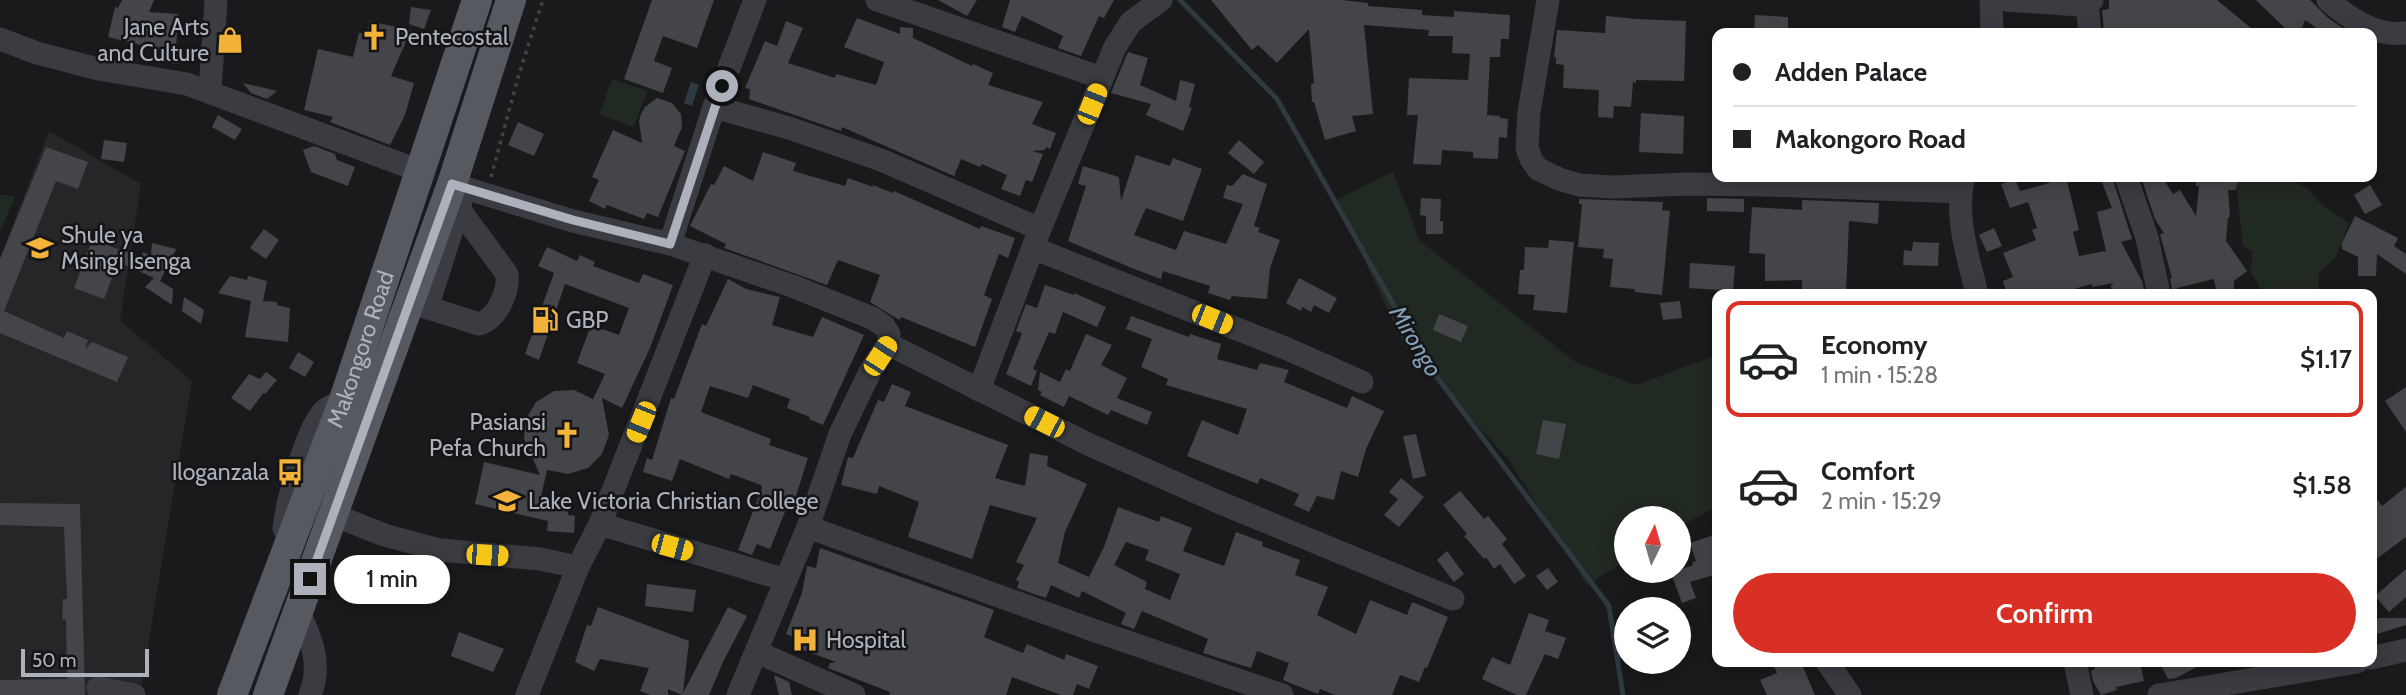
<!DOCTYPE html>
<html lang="en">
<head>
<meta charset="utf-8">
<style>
	body { margin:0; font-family:Cabin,sans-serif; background:#f6f6f6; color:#202124; height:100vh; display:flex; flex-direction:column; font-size:26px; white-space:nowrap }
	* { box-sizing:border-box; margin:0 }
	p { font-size:23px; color:#757577 }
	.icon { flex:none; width:38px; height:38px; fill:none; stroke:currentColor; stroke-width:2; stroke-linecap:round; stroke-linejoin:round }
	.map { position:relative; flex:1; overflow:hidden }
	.panel { position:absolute; left:1712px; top:289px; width:665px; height:378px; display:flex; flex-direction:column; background:#fff; border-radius:14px; box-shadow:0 4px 18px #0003 }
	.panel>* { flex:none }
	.banner { position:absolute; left:1712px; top:28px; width:665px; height:154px; border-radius:14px; box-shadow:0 4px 18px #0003; display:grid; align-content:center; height:154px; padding:0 21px; background:#fff }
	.needle { width:46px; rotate:5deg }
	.fabs { position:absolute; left:1614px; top:506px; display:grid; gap:14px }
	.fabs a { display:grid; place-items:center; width:77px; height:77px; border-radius:50%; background:#fff; box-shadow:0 4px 18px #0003; font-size:35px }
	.scale { position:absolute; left:21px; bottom:18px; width:128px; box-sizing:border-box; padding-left:7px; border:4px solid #acb1bb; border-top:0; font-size:19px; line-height:24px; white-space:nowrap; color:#acb1bb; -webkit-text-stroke:5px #151517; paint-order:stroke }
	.end { position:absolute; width:32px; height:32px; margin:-16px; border:9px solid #acb1bb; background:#111; box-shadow:0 0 0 4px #111 }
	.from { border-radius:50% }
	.bubble { position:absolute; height:49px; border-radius:24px; background:#fff; box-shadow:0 4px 18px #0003; font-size:23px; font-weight:600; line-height:49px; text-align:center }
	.car { position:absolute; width:21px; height:42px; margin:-21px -10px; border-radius:9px; box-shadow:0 0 5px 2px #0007; background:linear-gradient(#f5c518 24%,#345 0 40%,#f5c518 0 76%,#345 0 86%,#f5c518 0) }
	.banner b { display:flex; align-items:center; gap:24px; height:66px; font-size:26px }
	.banner b+b { border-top:2px solid #e0e0e0 }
	.banner i { width:18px; height:18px; background:#202124 }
	ul { padding:12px 0 0; list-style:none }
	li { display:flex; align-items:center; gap:21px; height:116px; margin:0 14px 10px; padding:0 7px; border:4px solid transparent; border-radius:14px }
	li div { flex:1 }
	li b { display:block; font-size:26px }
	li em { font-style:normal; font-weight:600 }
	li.active { border-color:#d93025 }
	li>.icon { width:63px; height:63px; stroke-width:1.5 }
	.action { display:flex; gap:14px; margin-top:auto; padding:14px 21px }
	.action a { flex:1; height:80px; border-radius:42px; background:#d93025; color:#fff; font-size:28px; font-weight:600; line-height:80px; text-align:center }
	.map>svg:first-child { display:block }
</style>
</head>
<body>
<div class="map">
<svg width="2406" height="695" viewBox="0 0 2406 695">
	<rect width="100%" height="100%" fill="#1a1a1c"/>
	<polygon fill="#262629" points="49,131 141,184 120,321 192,381 140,695 0,695 0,258"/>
	<g fill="#212a22">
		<polygon points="612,79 647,91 634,127 599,115"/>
		<polygon points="1393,172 1420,241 1577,363 1636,385 1717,355 1717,506 1678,528 1678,518 1626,518 1626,561 1587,585 1509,460 1405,346 1336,200"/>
		<polygon points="2259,177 2292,181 2309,189 2320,203 2349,223 2336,257 2319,273 2318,286 2321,294 2261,294 2258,284 2251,273 2252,251 2243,246 2236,182"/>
		<polygon points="0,195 15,196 0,232"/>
	</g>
	<polygon fill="#2f3940" points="691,82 699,85 692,106 684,103"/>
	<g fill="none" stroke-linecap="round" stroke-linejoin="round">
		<polyline stroke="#2f3940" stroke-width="5" points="1180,0 1277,99 1427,364 1609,606 1623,695"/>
	</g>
	<g fill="#444549" fill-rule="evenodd">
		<polygon points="122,0 154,0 149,12 178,14 176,50 180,50 179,64 160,62 161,50 108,37 115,7 118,8"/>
		<polygon points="652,0 714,0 697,48 663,36 654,61 672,68 663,93 624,79"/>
		<polygon points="938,0 977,0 967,16"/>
		<polygon points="1010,0 1114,0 1104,18 1099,16 1081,56 1058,48 1063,36 1022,16 1015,32 1002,27"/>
		<polygon points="1211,0 1342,0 1368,3 1368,6 1422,10 1422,15 1454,17 1454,11 1510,15 1509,39 1501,39 1500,57 1490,57 1487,115 1500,116 1500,118 1508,119 1507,138 1499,137 1498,159 1473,158 1473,152 1442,150 1441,165 1413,164 1418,115 1407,115 1409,78 1468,80 1470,54 1452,53 1453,36 1428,36 1429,30 1364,25 1373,114 1352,116 1356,131 1325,140 1314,102 1312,102 1311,84 1314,83 1309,29 1277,63 1258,45 1252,50"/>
		<polygon points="2109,0 2217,0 2257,33 2104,33 2102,10 2109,9"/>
		<polygon points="2256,0 2310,0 2328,18 2350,33 2324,33 2305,20 2300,33 2290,33"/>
		<polygon points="411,7 431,10 424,29 409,24"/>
		<polygon points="1755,15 1788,17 1788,33 1754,33"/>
		<polygon points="1606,16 1636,19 1686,21 1684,81 1636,80 1636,83 1633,82 1631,107 1614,106 1613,118 1598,117 1599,90 1563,88 1564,65 1556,64 1556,57 1554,57 1557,30 1605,33"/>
		<polygon points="857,18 900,34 900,27 913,28 913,38 972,66 973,64 993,73 988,85 1043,102 1032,124 1056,133 1050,149 1046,147 1045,150 1032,151 1043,154 1032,182 1026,180 1020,196 1001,189 1007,175 982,164 980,167 961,159 954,176 842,127 841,131 832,128 749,99 750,89 745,88 765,41 777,46 786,21 803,28 788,63 835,78 836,74 876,85 884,62 844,47"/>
		<polygon points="369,21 411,30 391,76 414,83 405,115 390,145 330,122 333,117 304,110 318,49 353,57 359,33 368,33"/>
		<polygon points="1128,52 1148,58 1140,85 1176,101 1180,80 1195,84 1189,107 1192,108 1183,131 1146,115 1151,104 1111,93"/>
		<polygon points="243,83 277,91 267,99 251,93"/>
		<polygon points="657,98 672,103 681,114 682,127 674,146 685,151 658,217 647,213 644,219 607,205 605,209 589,201 599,180 592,177 613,130 642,143 639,121 641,114 645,107"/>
		<polygon points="1641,113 1684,116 1683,154 1639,152"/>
		<polygon points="218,115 242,129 235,140 212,127"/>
		<polygon points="518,122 544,134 534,156 508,145"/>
		<polygon points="104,140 127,143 124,162 101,159"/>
		<polygon points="1239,140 1264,162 1254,174 1228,153"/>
		<polygon points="314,146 335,154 337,160 355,167 348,186 311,172 303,150"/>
		<polygon points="46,147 88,162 78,189 56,181 4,311 64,338 67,331 88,340 85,349 92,342 128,357 117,382 0,333 0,259"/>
		<polygon points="763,152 796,163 793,171 845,186 848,178 873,187 873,185 893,193 894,191 980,229 981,226 1015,238 1008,258 999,254 984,295 992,299 975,347 901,317 900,320 896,318 870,302 880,275 838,260 827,285 724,248 726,244 690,226 711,184 714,185 724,166 753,181"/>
		<polygon points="1136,155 1170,166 1173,158 1202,169 1183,221 1146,208 1134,235 1176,250 1184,231 1226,244 1243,204 1223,198 1227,185 1232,186 1243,174 1267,184 1254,226 1260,228 1258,232 1280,240 1270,268 1267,299 1232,296 1230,300 1208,293 1210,286 1163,271 1161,279 1134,269 1068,241 1086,186 1078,184 1083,166 1119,177 1121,201"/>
		<polygon points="2048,177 2066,177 2079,230 2073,232 2079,256 2106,251 2097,212 2112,208 2100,177 2112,177 2132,239 2121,242 2142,281 2145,294 2112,294 2111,285 2114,283 2092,287 2092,284 2056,294 2007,294 2003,281 2013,277 2003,253 2036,240 2032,230 2037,228 2028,202 2010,208 2001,184 2015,179 2020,191 2049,183"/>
		<polygon points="2141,177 2162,177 2173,194 2180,190 2196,216 2199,186 2196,186 2196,177 2238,177 2236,190 2228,190 2230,217 2228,217 2226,241 2247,271 2234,281 2234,294 2217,294 2214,279 2177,288 2178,294 2173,294 2170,278 2172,278 2160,234 2164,233 2155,219"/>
		<polygon points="2370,185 2382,205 2365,214 2354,195"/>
		<polygon points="1421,198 1441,199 1440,221 1443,221 1443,234 1426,234 1426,216 1420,215"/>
		<polygon points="1707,198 1744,199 1744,212 1707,211"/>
		<polygon points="1579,199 1663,202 1662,210 1670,211 1662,295 1635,292 1635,289 1610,287 1613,259 1603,258 1604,249 1578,247 1582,204 1579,204"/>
		<polygon points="1802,200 1879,203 1878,224 1849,221 1846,294 1802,294 1802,280 1765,281 1765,254 1749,253 1752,207 1802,210"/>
		<polygon points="2355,216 2398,238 2394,246 2406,254 2406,274 2377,254 2376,276 2358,276 2358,257 2342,249 2342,243"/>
		<polygon points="1994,228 2002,246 1987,252 1979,235"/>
		<polygon points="264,229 279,240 266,259 250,248"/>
		<polygon points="92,240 141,257 143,252 151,256 152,243 176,249 160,281 173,289 172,305 145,287 154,278 118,262 104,299 74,288"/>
		<polygon points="1549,240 1574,242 1567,313 1533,310 1535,295 1518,294 1520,270 1524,270 1525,247 1548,248"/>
		<polygon points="1913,242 1939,243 1938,266 1903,265 1904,250 1912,251"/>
		<polygon points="547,247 577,261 580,255 595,262 593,266 639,283 643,274 673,285 650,348 622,408 602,398 609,435 602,454 588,468 568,474 547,470 540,501 569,504 568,515 575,516 574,533 547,531 548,521 475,504 484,462 540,475 524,439 526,419 536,402 554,391 574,390 593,399 605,374 577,363 591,325 619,335 629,308 565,284 539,360 525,354 554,273 538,266"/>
		<polygon points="1690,263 1735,266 1733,291 1689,288"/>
		<polygon points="230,276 247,280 248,276 267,281 263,301 277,302 277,305 290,308 288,342 245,337 251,301 218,293"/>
		<polygon points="1299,278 1337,298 1329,313 1314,305 1311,312 1302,307 1301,311 1286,303"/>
		<polygon points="728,279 746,289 780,297 772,325 813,337 822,317 864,335 823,425 809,419 810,417 787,408 790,399 753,385 748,398 710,386 701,412 771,439 769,445 808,458 795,499 791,497 770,549 757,544 752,555 738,550 762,488 761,485 731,474 729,479 680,459 672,481 643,472 647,458 652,460 671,398 674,399 702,324 706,326"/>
		<polygon points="1045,285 1074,295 1074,293 1106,307 1097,327 1063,312 1055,334 1049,332 1033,369 1037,371 1031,386 1006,374 1022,333 1016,331 1026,304 1037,308"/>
		<polygon points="184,297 204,310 201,324 182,311"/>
		<polygon points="1680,301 1682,318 1663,320 1660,303"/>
		<polygon points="1439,314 1468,326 1461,342 1433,330"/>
		<polygon points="1131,316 1189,337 1190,334 1221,344 1217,359 1257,370 1260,363 1289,370 1284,382 1347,408 1352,396 1384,411 1366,449 1358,477 1341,471 1334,500 1317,496 1309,512 1294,505 1299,494 1260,478 1258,484 1187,456 1202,420 1238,435 1247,409 1166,385 1168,379 1141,367 1152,339 1126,329"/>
		<polygon points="1086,334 1112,345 1101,365 1127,378 1117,398 1152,412 1147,425 1111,410 1108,415 1069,396 1064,407 1040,395 1042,392 1038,390 1040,372 1060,382 1066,369 1070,371"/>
		<polygon points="298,352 314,362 305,377 289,368"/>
		<polygon points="266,372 277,380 265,394 263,393 250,411 231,398 249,374 260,379"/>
		<path d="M892,384L911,392L905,406L1008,445L995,478L1025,486L1030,453L1048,456L1047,466L1087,484L1065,532L1058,563L1089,577L1104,547L1118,507L1159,522L1161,516L1192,528L1183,551L1224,566L1236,532L1263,542L1262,546L1300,560L1295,575L1328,587L1317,615L1356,634L1370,600L1407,615L1412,602L1448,617L1427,668L1425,667L1419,682L1400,675L1392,695H1335L1320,689L1318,694L1283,680L1289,663L1257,651L1251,668L1203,653L1208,639L1142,611L1134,629L1121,624L1126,613L1082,591L1079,598L1051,585L1046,598L1017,588L1019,582L1016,580L1024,565L1016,562L1037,518L990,505L972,559L908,537L919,502L879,486L877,494L841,485L848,457L853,458L878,400L884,402ZM1126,542L1149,550L1145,560L1180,574L1170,600L1145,589L1147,582L1114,565Z"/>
		<polygon points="2406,387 2406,432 2385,401"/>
		<polygon points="1543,420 1566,424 1559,459 1536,454"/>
		<polygon points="1416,434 1426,476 1413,479 1403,436"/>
		<polygon points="1401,478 1424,497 1399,527 1384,515 1398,499 1389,492"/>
		<polygon points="2406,487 2406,537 2371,563 2371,492 2382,506"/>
		<polygon points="1460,491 1484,519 1488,516 1507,539 1502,544 1526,576 1514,584 1500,564 1494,569 1486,557 1484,559 1464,536 1467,534 1443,505"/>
		<polygon points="0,503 80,504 85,695 0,695 0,680 67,679 66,620 62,619 63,599 67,599 64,527 0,525"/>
		<polygon points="1717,534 1717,574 1690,582 1696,598 1682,603 1671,573 1693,565 1692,562 1696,561 1690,543"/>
		<polygon points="820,548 994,610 984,637 1023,653 1027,644 1064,660 1066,654 1098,666 1089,689 1077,684 1073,695 1061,695 1012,677 1006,695 889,695 890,692 828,668 830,663 836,662 800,649 803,641 786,634 802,593 807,566 816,568"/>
		<polygon points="1447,551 1464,574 1454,582 1437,560"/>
		<polygon points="1548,568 1558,582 1547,590 1536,576"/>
		<polygon points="2406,569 2406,597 2389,612 2375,596"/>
		<polygon points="647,584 696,590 693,612 645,606"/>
		<polygon points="598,607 689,641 683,693 728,607 747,616 723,662 709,695 682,695 668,689 668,695 650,695 640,691 649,668 600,659 594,671 575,662 587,625 591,626"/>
		<polygon points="1529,613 1549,620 1545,631 1566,638 1558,659 1545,654 1526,695 1517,695 1482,679 1492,657 1510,665"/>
		<polygon points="2380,618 2406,618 2406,625 2371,636 2371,621"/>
		<polygon points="459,632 504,649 493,672 451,656"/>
		<polygon points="1772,662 1801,662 1815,695 1767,695 1760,680 1777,673"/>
		<polygon points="2092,662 2140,662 2144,681 2116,687 2117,690 2101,695 2093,681 2091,671 2095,669"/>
		<polygon points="2159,662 2206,662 2176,678 2168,679"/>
		<polygon points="774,675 789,682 792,695 779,695"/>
	</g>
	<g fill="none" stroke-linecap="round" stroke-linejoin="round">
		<polyline stroke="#404348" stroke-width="3.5" stroke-dasharray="3.5 5" stroke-linecap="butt" points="491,177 519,74 543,0"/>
		<g stroke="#3b3c41" stroke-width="23">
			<polyline points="877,0 1102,78"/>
			<polyline points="1548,0 1529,112 1527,148 1531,159 1538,169 1559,179 1579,185 1612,187 1689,184 1768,185 1960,192"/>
			<polyline points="1991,0 1992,33"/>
			<polyline points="2007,0 2078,5 2087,4 2092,0"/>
			<path d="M2328,0C2350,19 2376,37 2406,33"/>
			<polyline points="2087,4 2090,33"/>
			<polyline points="0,39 37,53 98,69 187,84 420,171"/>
			<polyline points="210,91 216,0"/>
			<polyline points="714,107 789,128 881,160 1040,229"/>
			<path d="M1964,177C1954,216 1968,256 1977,294"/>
			<polyline points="2126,177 2147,238 2159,294"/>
			<polyline points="452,184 573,221 670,244 792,286 872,318 884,326 889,334 888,344 872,368 840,434 808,527 738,695"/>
			<polyline points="670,244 714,107 755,0"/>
			<polyline points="1033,248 1285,348 1362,382"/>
			<path d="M410,302L479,324C497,319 509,292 507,274L459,209"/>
			<polyline points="427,308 462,198"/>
			<polyline points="888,344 1088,444 1216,501 1453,599"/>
			<polyline points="979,390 1040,229 1115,47 1131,22 1161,0"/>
			<polyline points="334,515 384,535 440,550 540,559 578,567"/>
			<polyline points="600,524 786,580"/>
			<polyline points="808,527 1090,629 1282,695"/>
			<path d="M284,529C286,505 307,425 325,410C330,406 338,403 344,400"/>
			<path d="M298,611C312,639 322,665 310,695"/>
			<polyline points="757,652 854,695"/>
			<polyline points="2371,658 2406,650"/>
			<polyline points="1827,662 1850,695"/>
			<polyline points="2075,662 2082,695"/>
			<polyline points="98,688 134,695"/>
			<polyline points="527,695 578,567 600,524 705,255"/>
			<polyline points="2159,695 2357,662"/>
		</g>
		<g stroke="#565960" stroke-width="30">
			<path id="s1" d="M232,695L344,400L477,0"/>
			<polyline points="268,695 452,184 511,0"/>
		</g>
	</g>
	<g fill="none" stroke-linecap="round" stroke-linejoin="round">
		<polyline stroke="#acb1bb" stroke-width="9" points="310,579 452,184 573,220 670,244 722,86"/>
	</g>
	<defs>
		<symbol id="church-bare" viewBox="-9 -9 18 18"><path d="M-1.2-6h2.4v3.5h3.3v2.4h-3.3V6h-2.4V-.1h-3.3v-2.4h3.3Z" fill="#f3b33a" stroke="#151517" stroke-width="2.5" paint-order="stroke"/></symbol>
		<symbol id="shop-bare" viewBox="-9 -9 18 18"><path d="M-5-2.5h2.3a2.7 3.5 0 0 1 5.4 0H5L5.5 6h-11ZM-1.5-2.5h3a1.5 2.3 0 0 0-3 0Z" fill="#f3b33a" stroke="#151517" stroke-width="2.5" paint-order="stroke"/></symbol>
		<symbol id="school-bare" viewBox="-9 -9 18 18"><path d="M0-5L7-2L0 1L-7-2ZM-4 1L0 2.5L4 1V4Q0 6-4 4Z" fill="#f3b33a" stroke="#151517" stroke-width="2.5" paint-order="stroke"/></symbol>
		<symbol id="fuel-bare" viewBox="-9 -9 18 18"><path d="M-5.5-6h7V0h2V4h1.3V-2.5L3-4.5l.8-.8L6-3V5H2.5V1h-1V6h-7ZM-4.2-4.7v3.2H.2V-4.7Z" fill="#f3b33a" stroke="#151517" stroke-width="2.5" paint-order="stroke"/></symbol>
		<symbol id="bus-bare" viewBox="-9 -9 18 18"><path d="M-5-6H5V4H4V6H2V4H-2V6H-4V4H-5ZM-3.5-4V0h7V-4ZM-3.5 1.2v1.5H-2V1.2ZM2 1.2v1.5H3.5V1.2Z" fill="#f3b33a" stroke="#151517" stroke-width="2.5" paint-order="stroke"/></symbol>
		<symbol id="university-bare" viewBox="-9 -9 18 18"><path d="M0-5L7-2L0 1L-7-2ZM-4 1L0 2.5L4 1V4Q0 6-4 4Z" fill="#f3b33a" stroke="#151517" stroke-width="2.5" paint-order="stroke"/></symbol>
		<symbol id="hospital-bare" viewBox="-9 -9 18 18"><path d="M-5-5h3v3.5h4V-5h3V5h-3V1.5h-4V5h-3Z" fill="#f3b33a" stroke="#151517" stroke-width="2.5" paint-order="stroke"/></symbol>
	</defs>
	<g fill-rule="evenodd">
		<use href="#church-bare" x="355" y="18" width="38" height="38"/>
		<use href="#shop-bare" x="211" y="21" width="38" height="38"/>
		<use href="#school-bare" x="21" y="229" width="38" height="38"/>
		<use href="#fuel-bare" x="526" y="301" width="38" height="38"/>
		<use href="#church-bare" x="548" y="416" width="38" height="38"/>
		<use href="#bus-bare" x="271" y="453" width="38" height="38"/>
		<use href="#university-bare" x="488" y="482" width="38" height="38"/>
		<use href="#hospital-bare" x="786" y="621" width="38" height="38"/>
	</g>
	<g text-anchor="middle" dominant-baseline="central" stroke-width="5" stroke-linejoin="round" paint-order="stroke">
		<g font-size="23" fill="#acb1bb" stroke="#151517" text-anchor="start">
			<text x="209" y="27" text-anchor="end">Jane Arts<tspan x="209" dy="26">and Culture</tspan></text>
			<text x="395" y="37">Pentecostal</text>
			<text x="61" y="235">Shule ya<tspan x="61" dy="26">Msingi Isenga</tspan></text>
			<text x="566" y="320">GBP</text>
			<text x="546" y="422" text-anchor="end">Pasiansi<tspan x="546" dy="26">Pefa Church</tspan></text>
			<text x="269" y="472" text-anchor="end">Iloganzala</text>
			<text x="528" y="501">Lake Victoria Christian College</text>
			<text x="826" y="640">Hospital</text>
		</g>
		<g font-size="23" fill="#acb1bb" stroke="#151517">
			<text stroke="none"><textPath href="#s1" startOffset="369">Makongoro Road</textPath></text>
		</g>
		<g font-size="24" font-style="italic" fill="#839fb6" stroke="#151517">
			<text transform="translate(1416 341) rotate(59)">Mirongo</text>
		</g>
	</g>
</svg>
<div class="fabs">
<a><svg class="needle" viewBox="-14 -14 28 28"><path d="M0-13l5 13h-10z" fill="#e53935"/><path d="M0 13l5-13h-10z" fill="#757577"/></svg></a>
<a><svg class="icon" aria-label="layers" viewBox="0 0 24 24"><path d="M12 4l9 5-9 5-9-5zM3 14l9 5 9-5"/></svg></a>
</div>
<div class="scale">50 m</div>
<i class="end from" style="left:722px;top:86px"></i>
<i class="end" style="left:310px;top:579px"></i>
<div class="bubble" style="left:334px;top:555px;width:116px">1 min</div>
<i class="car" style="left:1092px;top:104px;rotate:22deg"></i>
<i class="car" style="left:1212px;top:319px;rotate:112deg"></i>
<i class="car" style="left:880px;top:356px;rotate:33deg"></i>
<i class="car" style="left:641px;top:422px;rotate:202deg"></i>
<i class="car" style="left:1044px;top:422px;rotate:297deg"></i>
<i class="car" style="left:672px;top:547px;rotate:105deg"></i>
<i class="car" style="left:487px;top:555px;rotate:93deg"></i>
<div class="banner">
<b><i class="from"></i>Adden Palace</b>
<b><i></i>Makongoro Road</b>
</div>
<section class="panel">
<ul>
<li class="active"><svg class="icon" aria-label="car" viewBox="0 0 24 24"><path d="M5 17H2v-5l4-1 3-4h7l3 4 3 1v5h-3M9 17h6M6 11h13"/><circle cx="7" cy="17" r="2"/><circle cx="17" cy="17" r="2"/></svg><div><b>Economy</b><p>1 min · 15:28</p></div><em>$1.17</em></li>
<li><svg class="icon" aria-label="car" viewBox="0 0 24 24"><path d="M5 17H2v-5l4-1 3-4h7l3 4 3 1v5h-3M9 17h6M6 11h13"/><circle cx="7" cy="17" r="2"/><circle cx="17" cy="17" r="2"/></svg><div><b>Comfort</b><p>2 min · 15:29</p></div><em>$1.58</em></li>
</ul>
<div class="action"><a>Confirm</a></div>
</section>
</div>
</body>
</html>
